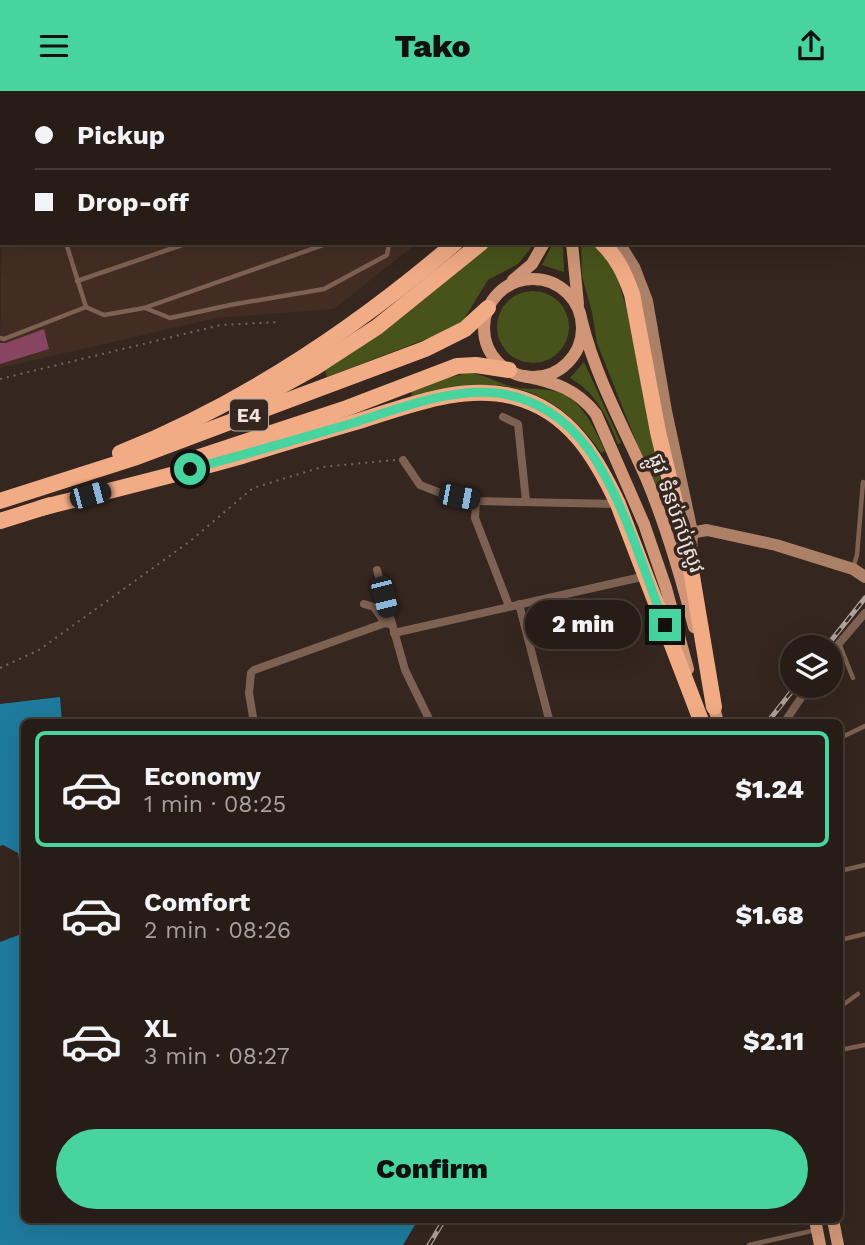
<!DOCTYPE html>
<html lang="en">
<head>
<meta charset="utf-8">
<style>
	body { margin:0; font-family:"Work Sans","Noto Sans Khmer",sans-serif; background:#302520; color:#f1f3f6; height:100vh; display:flex; flex-direction:column; font-size:26px; white-space:nowrap }
	* { box-sizing:border-box; margin:0 }
	p { font-size:23px; color:#a5a1a1 }
	.icon { flex:none; width:38px; height:38px; fill:none; stroke:currentColor; stroke-width:2; stroke-linecap:round; stroke-linejoin:round }
	.map { position:relative; flex:1; overflow:hidden }
	.panel { position:absolute; left:21px; top:628px; width:822px; height:504px; display:flex; flex-direction:column; background:#281c17; border-radius:10px; box-shadow:0 7px 28px #0002,0 0 0 2px #443a36 }
	.panel>* { flex:none }
	.banner { position:absolute; left:0px; top:0px; width:866px; height:154px; box-shadow:0 7px 28px #0002,0 0 0 2px #443a36; display:grid; align-content:center; height:154px; padding:0 35px; background:#281c17 }
	.fabs { position:absolute; left:780px; top:544px; display:grid; gap:14px }
	.fabs a { display:grid; place-items:center; width:63px; height:63px; border-radius:50%; background:#281c17; box-shadow:0 7px 28px #0002,0 0 0 2px #443a36; font-size:35px }
	.end { position:absolute; width:32px; height:32px; margin:-16px; border:9px solid #47d49e; background:#111; box-shadow:0 0 0 4px #111 }
	.from { border-radius:50% }
	.bubble { position:absolute; height:49px; border-radius:24px; background:#281c17; box-shadow:0 7px 28px #0002,0 0 0 2px #443a36; font-size:23px; font-weight:800; line-height:49px; text-align:center }
	.car { position:absolute; width:21px; height:42px; margin:-21px -10px; border-radius:9px; box-shadow:0 0 5px 2px #0007; background:linear-gradient(#222 24%,#8ab4d8 0 40%,#222 0 76%,#8ab4d8 0 86%,#222 0) }
	.banner b { display:flex; align-items:center; gap:24px; height:66px; font-size:26px }
	.banner b+b { border-top:2px solid #443a36 }
	.banner i { width:18px; height:18px; background:#f1f3f6 }
	ul { padding:12px 0 0; list-style:none }
	li { display:flex; align-items:center; gap:21px; height:116px; margin:0 14px 10px; padding:0 21px; border:4px solid transparent; border-radius:10px }
	li div { flex:1 }
	li b { display:block; font-size:26px }
	li em { font-style:normal; font-weight:800 }
	li.on { border-color:#47d49e }
	li>.icon { width:63px; height:63px; stroke-width:1.5 }
	.button { display:flex; gap:14px; margin-top:auto; padding:14px 35px }
	.button a { flex:1; height:80px; border-radius:42px; background:#47d49e; color:#111; font-size:28px; font-weight:800; line-height:80px; text-align:center }
	header { display:flex; justify-content:space-between; align-items:center; height:91px; padding:0 35px; background:#47d49e; color:#111; font-size:32px; font-weight:800 }
	.map>svg:first-child { display:block }
</style>
</head>
<body>
<header><svg class="icon" aria-label="menu" viewBox="0 0 24 24"><path d="M4 6h16M4 12h16M4 18h16"/></svg>Tako<svg class="icon" aria-label="share" viewBox="0 0 24 24"><path d="M12 15V3M7 8l5-5 5 5M5 13v7h14v-7"/></svg></header>
<div class="map">
<svg width="865" height="1154" viewBox="0 0 865 1154">
	<rect width="100%" height="100%" fill="#35261f"/>
	<polygon fill="#432d23" points="2,118 2,152 417,152 334,218 216,227 0,277"/>
	<g fill="#47531b">
		<polygon points="468,152 535,152 518,173 488,189 464,228 450,239 327,286 325,279 379,242"/>
		<polygon points="553,152 563,152 564,181 542,174"/>
		<polygon points="581,152 607,152 626,216 663,402 657,403 597,252 592,221 582,185"/>
		<circle cx="533" cy="236" r="36"/>
		<path d="M584,271L621,352L618,353C607,325 596,302 570,287Z"/>
		<path d="M469,282C484,283 496,291 510,295C523,299 535,297 548,299C580,302 593,335 605,360L601,362C576,324 536,293 488,294C463,295 437,302 412,306L411,300L450,286Z"/>
	</g>
	<g fill="#1f7b9d">
		<polygon points="60,606 62,632 24,632 24,795 18,762 3,754 0,755 0,613"/>
		<polygon points="24,842 24,1129 418,1129 403,1154 0,1154 0,851"/>
	</g>
	<polygon fill="#884562" points="44,238 49,258 0,273 0,252 6,252"/>
	<g fill="none" stroke-linecap="round" stroke-linejoin="round">
		<g stroke="#73655f" stroke-width="2" stroke-dasharray="2 5" stroke-linecap="butt">
			<polyline points="0,288 221,234 279,231"/>
			<polyline points="0,577 39,559 189,451 253,397 322,376 395,369"/>
		</g>
		<g stroke="#7d6152" stroke-width="4.5">
			<polyline points="85,0 85,2"/>
			<polyline points="130,0 130,2"/>
			<polyline points="382,0 383,2"/>
			<polyline points="401,0 401,2"/>
			<polyline points="413,2 418,0"/>
			<polyline points="0,149 2,148"/>
			<polyline points="66,152 86,216 104,224 144,217 329,152"/>
			<polyline points="77,190 188,152"/>
			<polyline points="145,217 170,227 230,214 324,198 387,164 389,152"/>
			<polyline points="0,247 4,248 86,216"/>
			<polyline points="853,477 857,464 863,391"/>
			<polyline points="839,552 853,587"/>
			<polyline points="840,647 865,635"/>
			<polyline points="840,780 865,774"/>
			<polyline points="840,849 865,843"/>
			<polyline points="840,916 858,903"/>
			<polyline points="840,959 865,954"/>
			<polyline points="749,1154 816,1139"/>
		</g>
		<g stroke="#7d6152" stroke-width="8">
			<polyline points="503,326 518,333 526,410"/>
			<polyline points="403,369 420,394 443,403 476,410 618,413"/>
			<polyline points="476,410 475,427 509,515"/>
			<polyline points="377,479 405,579 431,632"/>
			<polyline points="364,513 374,516 385,532"/>
			<polyline points="519,513 550,632"/>
			<polyline points="394,542 646,485"/>
			<polyline points="831,562 865,522"/>
			<polyline points="254,632 249,602 251,582 254,579 385,532 390,533"/>
			<polyline points="784,632 809,595"/>
		</g>
		<g stroke="#ac7f67" stroke-width="12">
			<polyline points="573,0 573,2"/>
			<polyline points="619,152 634,176 647,210 666,320 692,441 691,462"/>
			<polyline points="684,443 707,439 776,454 853,478 865,486"/>
		</g>
		<g stroke="#d09677" stroke-width="12">
			<polyline points="545,0 545,2"/>
			<polyline points="564,0 564,2"/>
			<polyline points="572,152 578,213"/>
			<circle cx="533" cy="237" r="49"/>
			<polyline points="513,189 532,173 544,152"/>
			<path d="M582,231C596,287 624,337 647,389C667,437 681,486 694,536"/>
			<path d="M524,285C554,291 577,298 596,323L644,433L666,497L688,578"/>
			<polyline points="712,608 718,632"/>
			<polyline points="815,1129 820,1154"/>
			<polyline points="833,1129 838,1154"/>
		</g>
		<g stroke="#f1ab85" stroke-width="16">
			<polyline points="527,2 528,0"/>
			<path d="M602,152C618,167 625,184 632,203L658,341L690,473L714,616"/>
			<polyline points="238,319 314,277 377,236 481,152"/>
			<path d="M120,362C242,313 356,237 455,152"/>
			<polyline points="199,366 347,317 457,275 476,274 509,279"/>
			<polyline points="0,410 134,367 425,258 465,238 488,217"/>
			<path d="M41,417C108,400 175,384 242,365C281,353 320,341 359,330C408,315 463,292 515,306C569,320 596,366 618,413L702,632"/>
			<polyline points="0,430 51,414"/>
		</g>
		<defs>
			<g id="rail">
				<polyline points="826,556 865,507"/>
				<polyline points="767,632 796,595"/>
				<polyline points="429,1154 444,1129"/>
			</g>
		</defs>
		<use href="#rail" stroke="#ada19b" stroke-width="5"/>
		<use href="#rail" stroke="#35261f" stroke-width="2.5" stroke-dasharray="8" stroke-linecap="butt"/>
	</g>
	<g fill="none" stroke-linecap="round" stroke-linejoin="round">
		<path stroke="#47d49e" stroke-width="9" d="M190,378C244,364 298,348 353,332C398,318 449,297 497,302C535,307 567,328 589,359C623,407 643,478 665,534"/>
	</g>
	<g text-anchor="middle" dominant-baseline="central" stroke-width="7" stroke-linejoin="round" paint-order="stroke">
		<rect fill="#35261f" stroke="#b6aba5" stroke-width="2" x="230" y="308.5" width="38" height="31" rx="5"/>
		<g font-size="19" font-weight="bold" fill="#eee4df">
			<text x="249" y="324">E4</text>
		</g>
		<g font-size="21" fill="#eee4df" stroke="#35261f">
			<text transform="translate(677 422) rotate(70)">ផ្លូវ ទំនប់កប់ស្រូវ</text>
		</g>
	</g>
</svg>
<div class="fabs">
<a><svg class="icon" aria-label="layers" viewBox="0 0 24 24"><path d="M12 4l9 5-9 5-9-5zM3 14l9 5 9-5"/></svg></a>
</div>
<i class="end from" style="left:190px;top:378px"></i>
<i class="end" style="left:665px;top:534px"></i>
<div class="bubble" style="left:525px;top:509px;width:116px">2 min</div>
<i class="car" style="left:90px;top:404px;rotate:75deg"></i>
<i class="car" style="left:459px;top:406px;rotate:101deg"></i>
<i class="car" style="left:384px;top:506px;rotate:166deg"></i>
<div class="banner">
<b><i class="from"></i>Pickup</b>
<b><i></i>Drop-off</b>
</div>
<section class="panel">
<ul>
<li class="on"><svg class="icon" aria-label="car" viewBox="0 0 24 24"><path d="M5 17H2v-5l4-1 3-4h7l3 4 3 1v5h-3M9 17h6M6 11h13"/><circle cx="7" cy="17" r="2"/><circle cx="17" cy="17" r="2"/></svg><div><b>Economy</b><p>1 min · 08:25</p></div><em>$1.24</em></li>
<li><svg class="icon" aria-label="car" viewBox="0 0 24 24"><path d="M5 17H2v-5l4-1 3-4h7l3 4 3 1v5h-3M9 17h6M6 11h13"/><circle cx="7" cy="17" r="2"/><circle cx="17" cy="17" r="2"/></svg><div><b>Comfort</b><p>2 min · 08:26</p></div><em>$1.68</em></li>
<li><svg class="icon" aria-label="car" viewBox="0 0 24 24"><path d="M5 17H2v-5l4-1 3-4h7l3 4 3 1v5h-3M9 17h6M6 11h13"/><circle cx="7" cy="17" r="2"/><circle cx="17" cy="17" r="2"/></svg><div><b>XL</b><p>3 min · 08:27</p></div><em>$2.11</em></li>
</ul>
<div class="button"><a>Confirm</a></div>
</section>
</div>
</body>
</html>
